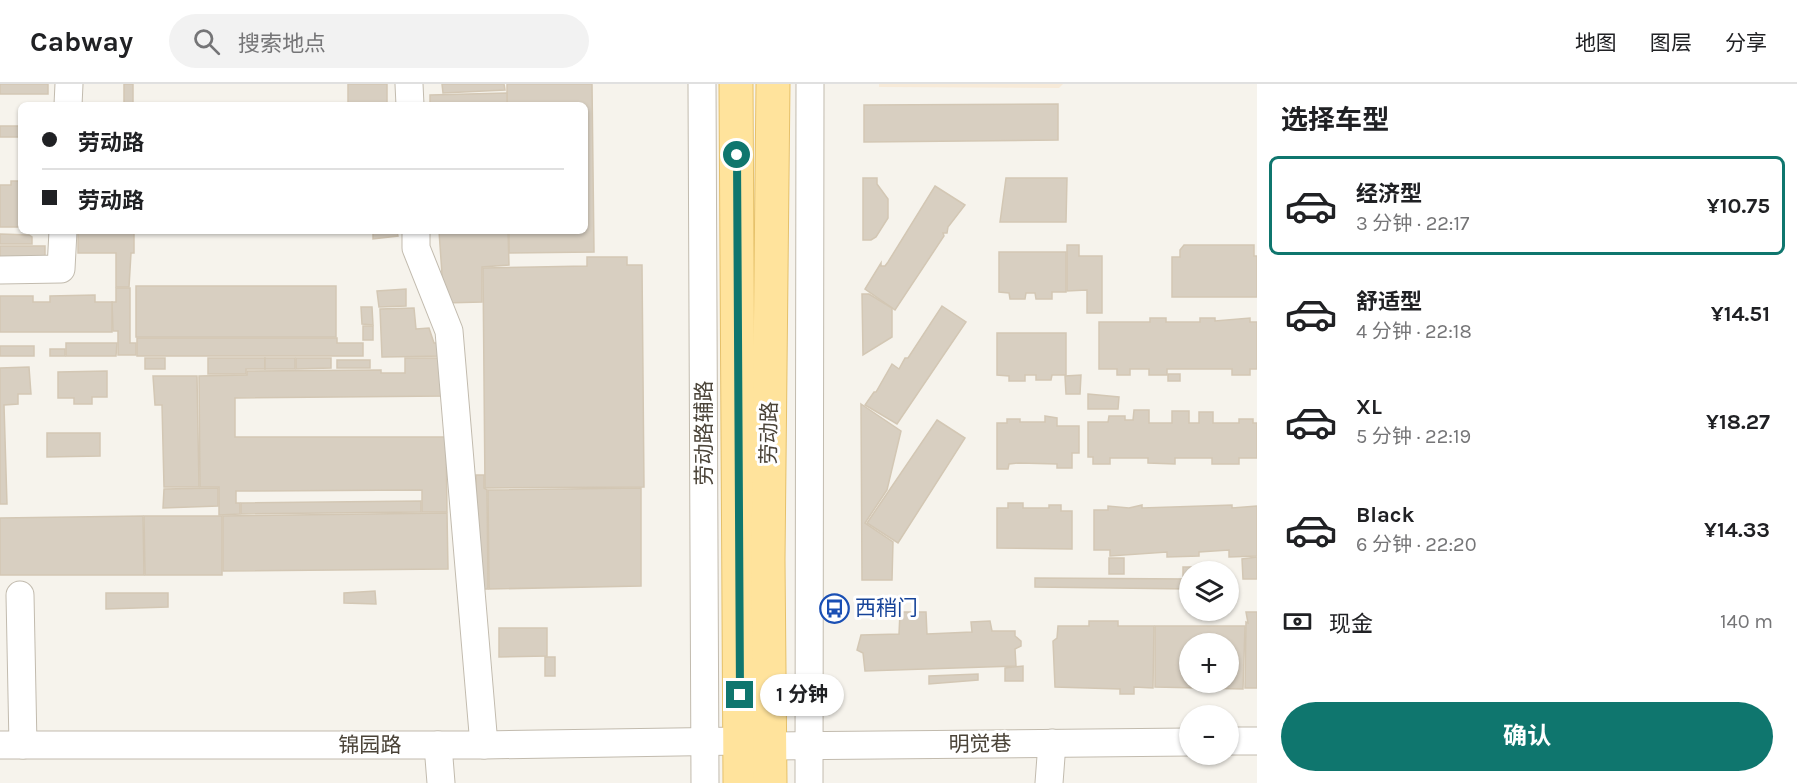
<!DOCTYPE html>
<html lang="zh">
<head>
<meta charset="utf-8">
<style>
	body { margin:0; font-family:Karla,"Noto Sans SC",sans-serif; background:#f2f2f2; color:#202124; height:100vh; display:flex; flex-direction:column; font-size:22px; white-space:nowrap }
	* { box-sizing:border-box; margin:0 }
	p { font-size:20px; color:#757577 }
	.icon { flex:none; width:33px; height:33px; fill:none; stroke:currentColor; stroke-width:2; stroke-linecap:round; stroke-linejoin:round }
	.map { position:relative; flex:1; overflow:hidden }
	.drawer { display:flex; flex-direction:column; background:#fff; width:540px }
	.drawer>* { flex:none }
	.banner { position:absolute; left:18px; top:18px; width:570px; height:132px; border-radius:9px; box-shadow:0 2px 4px #0004; display:grid; align-content:center; height:132px; padding:0 24px; background:#fff }
	.fabs { position:absolute; left:1179px; top:477px; display:grid; gap:12px }
	.fabs a { display:grid; place-items:center; width:60px; height:60px; border-radius:50%; background:#fff; box-shadow:0 2px 4px #0004; font-size:30px }
	.end { position:absolute; width:27px; height:27px; margin:-14px; border:8px solid #0f766e; background:#fff; box-shadow:0 0 0 3px #fff }
	.from { border-radius:50% }
	.bubble { position:absolute; height:42px; border-radius:21px; background:#fff; box-shadow:0 2px 4px #0004; font-size:20px; font-weight:700; line-height:42px; text-align:center }
	.banner b { display:flex; align-items:center; gap:21px; height:57px; font-size:22px }
	.banner b+b { border-top:2px solid #e0e0e0 }
	.banner i { width:15px; height:15px; background:#202124 }
	ul { padding:0; list-style:none }
	li { display:flex; align-items:center; gap:18px; height:99px; margin:0 12px 9px; padding:0 12px; border:3px solid transparent; border-radius:9px }
	li div { flex:1 }
	li b { display:block; font-size:22px }
	li em { font-style:normal; font-weight:700 }
	li.current { border-color:#0f766e }
	li>.icon { width:54px; height:54px; stroke-width:1.5 }
	h2 { padding:0 24px; font-size:27px; line-height:72px }
	.pay { display:flex; align-items:center; gap:15px; height:66px; padding:0 24px; font-size:22px }
	.pay p { margin-inline-start:auto }
	.button { display:flex; gap:12px; margin-top:auto; padding:12px 24px }
	.button a { flex:1; height:69px; border-radius:36px; background:#0f766e; color:#fff; font-size:24px; font-weight:700; line-height:69px; text-align:center }
	header { display:flex; align-items:center; gap:36px; box-sizing:border-box; height:84px; padding:0 30px; background:#fff; border-bottom:2px solid #e0e0e0 }
	header strong { font-size:28px }
	nav { display:flex; gap:33px; margin-inline-start:auto; font-size:21px }
	.search { width:420px; height:54px; background:#f2f2f2; display:flex; align-items:center; gap:15px; box-sizing:border-box; padding:0 21px; border-radius:33px; color:#757577; font-size:22px }
	main { display:flex; flex:1; min-height:0 }
	.map>svg:first-child { display:block }
</style>
</head>
<body>
<header>
<strong>Cabway</strong>
<div class="search"><svg class="icon" aria-label="search" viewBox="0 0 24 24"><circle cx="10" cy="10" r="6"/><path d="M15 15l6 6"/></svg>搜索地点</div>
<nav><a>地图</a><a>图层</a><a>分享</a></nav>
</header>
<main>
<div class="map">
<svg width="1257" height="699" viewBox="0 0 1257 699">
	<rect width="100%" height="100%" fill="#f6f3ec"/>
	<polygon fill="#f7ead8" points="879,0 1063,0 1059,4 879,3"/>
	<g fill="#d8cfc1" stroke="#d3c7b4" stroke-width="1.5" fill-rule="evenodd">
		<rect x="0" y="0" width="48" height="10"/>
		<rect x="124" y="0" width="9" height="19"/>
		<rect x="348" y="0" width="39" height="21"/>
		<polygon points="442,0 504,0 505,6 443,9"/>
		<polygon points="507,0 592,0 594,168 509,169 509,147 585,147 585,21 507,21"/>
		<polygon points="507,9 507,21 430,21 430,11"/>
		<polygon points="1058,20 1058,56 864,58 864,21"/>
		<rect x="0" y="42" width="21" height="11"/>
		<polygon points="863,94 877,94 877,100 888,115 888,134 876,153 871,156 863,156"/>
		<polygon points="1006,94 1067,94 1066,138 1000,138"/>
		<polygon points="11,97 21,97 21,143 0,143 0,101 11,101"/>
		<polygon points="935,102 965,121 948,143 947,149 943,149 944,152 895,226 865,205 881,179 881,182 885,182 888,178"/>
		<polygon points="78,147 134,147 134,169 131,169 129,203 116,203 116,169 78,169"/>
		<polygon points="373,147 397,147 398,152 373,155"/>
		<polygon points="439,147 508,147 509,181 482,183 482,218 444,219"/>
		<polygon points="0,150 29,151 32,153 32,160 0,160"/>
		<polygon points="1067,161 1079,161 1079,172 1102,172 1102,229 1087,229 1087,206 1067,207"/>
		<polygon points="1184,161 1254,161 1254,172 1257,172 1257,213 1172,213 1172,173 1180,173 1180,166"/>
		<rect x="0" y="162" width="45" height="11"/>
		<polygon points="999,168 1066,168 1066,208 1052,208 1052,215 1036,215 1035,209 1026,209 1025,215 1010,215 1009,209 999,208"/>
		<polygon points="587,173 627,173 627,181 642,181 644,403 485,404 483,184 587,182"/>
		<rect x="136" y="202" width="200" height="51"/>
		<polygon points="116,204 130,204 130,259 136,259 136,271 118,271 118,247 113,247 112,218 116,218"/>
		<polygon points="406,205 406,222 379,223 377,207"/>
		<polygon points="862,210 869,210 892,224 892,253 863,271"/>
		<polygon points="95,211 95,218 112,218 112,248 0,248 0,212 33,212 33,218 50,218 50,212"/>
		<polygon points="942,222 966,238 897,340 865,321 874,308 876,308 892,280 899,285 905,274 908,274"/>
		<polygon points="361,223 372,223 373,241 362,240"/>
		<polygon points="414,224 416,245 429,244 434,259 439,259 445,272 382,273 380,225"/>
		<polygon points="1150,234 1166,234 1166,238 1200,238 1200,234 1215,234 1215,237 1250,234 1250,238 1257,238 1257,285 1250,285 1250,291 1232,291 1232,285 1167,285 1167,291 1149,291 1149,285 1130,285 1130,291 1117,291 1117,285 1099,285 1099,238 1150,238"/>
		<rect x="363" y="242" width="10" height="14"/>
		<polygon points="997,249 1066,249 1066,291 1052,291 1051,296 1036,296 1036,291 1025,291 1025,297 1009,297 1009,292 997,291"/>
		<polygon points="137,254 337,254 337,259 363,259 363,272 137,272"/>
		<polygon points="66,259 117,259 116,272 66,272"/>
		<rect x="0" y="262" width="34" height="10"/>
		<rect x="50" y="265" width="15" height="7"/>
		<rect x="145" y="274" width="20" height="11"/>
		<polygon points="208,274 265,274 265,285 246,285 246,290 208,290"/>
		<rect x="265" y="274" width="30" height="11"/>
		<polygon points="296,274 331,274 331,284 296,285"/>
		<polygon points="405,274 445,274 445,312 235,314 235,353 446,353 447,428 422,428 422,406 236,407 236,419 240,419 240,430 219,431 219,403 200,403 199,292 247,291 247,287 381,286 381,289 405,289"/>
		<rect x="337" y="276" width="33" height="8"/>
		<polygon points="29,283 31,310 18,310 18,320 4,321 7,420 0,420 0,284"/>
		<polygon points="107,287 107,313 92,313 92,320 74,320 74,314 58,314 58,288"/>
		<rect x="1168" y="290" width="12" height="7"/>
		<polygon points="1081,291 1080,310 1066,310 1065,292"/>
		<polygon points="153,292 197,292 199,403 164,403 162,321 155,321"/>
		<polygon points="1088,310 1119,313 1118,325 1088,325"/>
		<polygon points="861,320 901,347 887,406 865,439 893,458 892,496 862,496"/>
		<polygon points="1134,326 1149,326 1149,339 1172,339 1172,327 1189,327 1189,339 1199,339 1199,328 1213,328 1213,339 1239,339 1239,335 1253,335 1253,339 1257,339 1257,374 1239,374 1239,380 1212,380 1212,374 1175,374 1175,380 1148,379 1148,374 1110,374 1110,380 1093,380 1093,373 1088,373 1088,338 1108,338 1109,332 1125,332 1125,336 1133,336"/>
		<polygon points="1045,332 1057,334 1057,342 1079,342 1079,369 1072,369 1072,384 1057,384 1057,380 1019,379 1009,380 1008,385 997,385 997,339 1007,339 1007,335 1020,335 1020,338 1045,338"/>
		<polygon points="937,336 965,354 898,459 867,439"/>
		<polygon points="47,349 100,349 100,372 47,373"/>
		<polygon points="476,391 484,391 484,404 487,406 488,505 478,505"/>
		<polygon points="218,404 218,422 163,424 164,405"/>
		<polygon points="641,404 641,502 489,505 488,406"/>
		<polygon points="421,417 421,428 241,430 241,419"/>
		<polygon points="1008,419 1023,419 1023,424 1049,424 1049,421 1061,421 1061,427 1072,427 1072,465 997,464 997,424 1008,424"/>
		<polygon points="1142,421 1142,424 1232,421 1232,424 1257,422 1257,472 1229,473 1229,466 1199,468 1199,472 1167,473 1167,468 1110,472 1110,466 1094,466 1094,426 1108,426 1108,422 1129,424"/>
		<polygon points="447,429 448,485 223,487 223,432"/>
		<polygon points="143,432 144,491 0,491 0,434"/>
		<polygon points="144,432 222,432 222,491 145,491"/>
		<polygon points="1257,473 1257,495 1243,495 1242,475"/>
		<rect x="1109" y="474" width="15" height="16"/>
		<polygon points="1183,483 1194,483 1194,488 1190,488 1190,492 1183,492"/>
		<polygon points="1035,494 1190,495 1190,505 1035,503"/>
		<polygon points="375,507 376,520 344,519 344,509"/>
		<polygon points="106,509 168,509 168,523 106,525"/>
		<polygon points="900,528 926,528 927,550 972,548 971,538 990,537 992,547 1015,547 1015,552 1021,557 1021,562 1015,565 1016,582 865,587 863,569 857,566 861,551 899,550"/>
		<polygon points="1246,528 1257,528 1257,604 1245,604 1246,538 1248,539"/>
		<polygon points="1089,537 1118,537 1118,542 1154,542 1153,604 1134,603 1134,610 1120,610 1120,605 1055,603 1053,557 1057,554 1058,542 1089,542"/>
		<path d="M1155,542H1245L1243,605L1155,603ZM1190,560H1228V598H1190Z"/>
		<polygon points="499,544 547,544 547,572 499,573"/>
		<rect x="545" y="573" width="10" height="19"/>
		<polygon points="1023,582 1023,597 1005,597 1005,584"/>
		<polygon points="978,590 978,596 929,600 929,592"/>
	</g>
	<g fill="none" stroke-linecap="round" stroke-linejoin="round">
		<defs>
			<g id="minor">
				<polyline points="409,0 410,21"/>
				<polyline points="702,0 705,699"/>
				<polyline points="68,21 69,0"/>
				<polyline points="416,147 416,164 449,247 484,661"/>
				<polyline points="0,186 61,185 63,147"/>
				<polyline points="20,511 23,661"/>
				<polyline points="1228,657 1257,657"/>
				<polyline points="0,661 484,661 740,657"/>
				<polyline points="438,661 441,699"/>
				<polyline points="770,662 1190,658"/>
				<polyline points="809,699 810,0"/>
				<polyline points="1049,699 1052,659"/>
			</g>
			<g id="major">
				<polyline points="736,0 740,699"/>
				<polyline points="770,699 768,476 773,0"/>
			</g>
		</defs>
		<use href="#minor" stroke="#c2bbae" stroke-width="29"/>
		<use href="#major" stroke="#e6c16a" stroke-width="35"/>
		<use href="#minor" stroke="#fff" stroke-width="27"/>
		<use href="#major" stroke="#ffe39c" stroke-width="33"/>
	</g>
	<g fill="none" stroke-linecap="round" stroke-linejoin="round">
		<polyline stroke="#0f766e" stroke-width="8" points="737,71 740,611"/>
	</g>
	<defs>
		<symbol id="bus-ring" viewBox="-11 -11 22 22"><circle r="9.5" fill="#fff" stroke="#1a4fb4" stroke-width="1.5"/><path d="M-5-6H5V4H4V6H2V4H-2V6H-4V4H-5ZM-3.5-4V0h7V-4ZM-3.5 1.2v1.5H-2V1.2ZM2 1.2v1.5H3.5V1.2Z" fill="#1a4fb4"/></symbol>
	</defs>
	<g fill-rule="evenodd">
		<use href="#bus-ring" x="818" y="508" width="33" height="33"/>
	</g>
	<g text-anchor="middle" dominant-baseline="central" stroke-width="6" stroke-linejoin="round" paint-order="stroke">
		<g font-size="21" fill="#4b4439" stroke="#fff">
			<text transform="translate(704 349) rotate(-90)">劳动路辅路</text>
			<text transform="translate(769 349) rotate(-89)">劳动路</text>
			<text transform="translate(980 660) rotate(-1)">明觉巷</text>
			<text x="370" y="661">锦园路</text>
		</g>
		<g font-size="21" fill="#164399" stroke="#fff" text-anchor="start">
			<text x="855" y="524">西稍门</text>
		</g>
	</g>
</svg>
<div class="fabs">
<a><svg class="icon" aria-label="layers" viewBox="0 0 24 24"><path d="M12 4l9 5-9 5-9-5zM3 14l9 5 9-5"/></svg></a>
<a>+</a>
<a>−</a>
</div>
<i class="end from" style="left:737px;top:71px"></i>
<i class="end" style="left:740px;top:611px"></i>
<div class="bubble" style="left:760px;top:590px;width:84px">1 分钟</div>
<div class="banner">
<b><i class="from"></i>劳动路</b>
<b><i></i>劳动路</b>
</div>
</div>
<section class="drawer">
<h2>选择车型</h2>
<ul>
<li class="current"><svg class="icon" aria-label="car" viewBox="0 0 24 24"><path d="M5 17H2v-5l4-1 3-4h7l3 4 3 1v5h-3M9 17h6M6 11h13"/><circle cx="7" cy="17" r="2"/><circle cx="17" cy="17" r="2"/></svg><div><b>经济型</b><p>3 分钟 · 22:17</p></div><em>¥10.75</em></li>
<li><svg class="icon" aria-label="car" viewBox="0 0 24 24"><path d="M5 17H2v-5l4-1 3-4h7l3 4 3 1v5h-3M9 17h6M6 11h13"/><circle cx="7" cy="17" r="2"/><circle cx="17" cy="17" r="2"/></svg><div><b>舒适型</b><p>4 分钟 · 22:18</p></div><em>¥14.51</em></li>
<li><svg class="icon" aria-label="car" viewBox="0 0 24 24"><path d="M5 17H2v-5l4-1 3-4h7l3 4 3 1v5h-3M9 17h6M6 11h13"/><circle cx="7" cy="17" r="2"/><circle cx="17" cy="17" r="2"/></svg><div><b>XL</b><p>5 分钟 · 22:19</p></div><em>¥18.27</em></li>
<li><svg class="icon" aria-label="car" viewBox="0 0 24 24"><path d="M5 17H2v-5l4-1 3-4h7l3 4 3 1v5h-3M9 17h6M6 11h13"/><circle cx="7" cy="17" r="2"/><circle cx="17" cy="17" r="2"/></svg><div><b>Black</b><p>6 分钟 · 22:20</p></div><em>¥14.33</em></li>
</ul>
<div class="pay"><svg class="icon" aria-label="cash" viewBox="0 0 24 24"><path d="M3 7h18v10H3z"/><circle cx="12" cy="12" r="2"/></svg>现金<p>140 m</p></div>
<div class="button"><a>确认</a></div>
</section>
</main>
</body>
</html>
